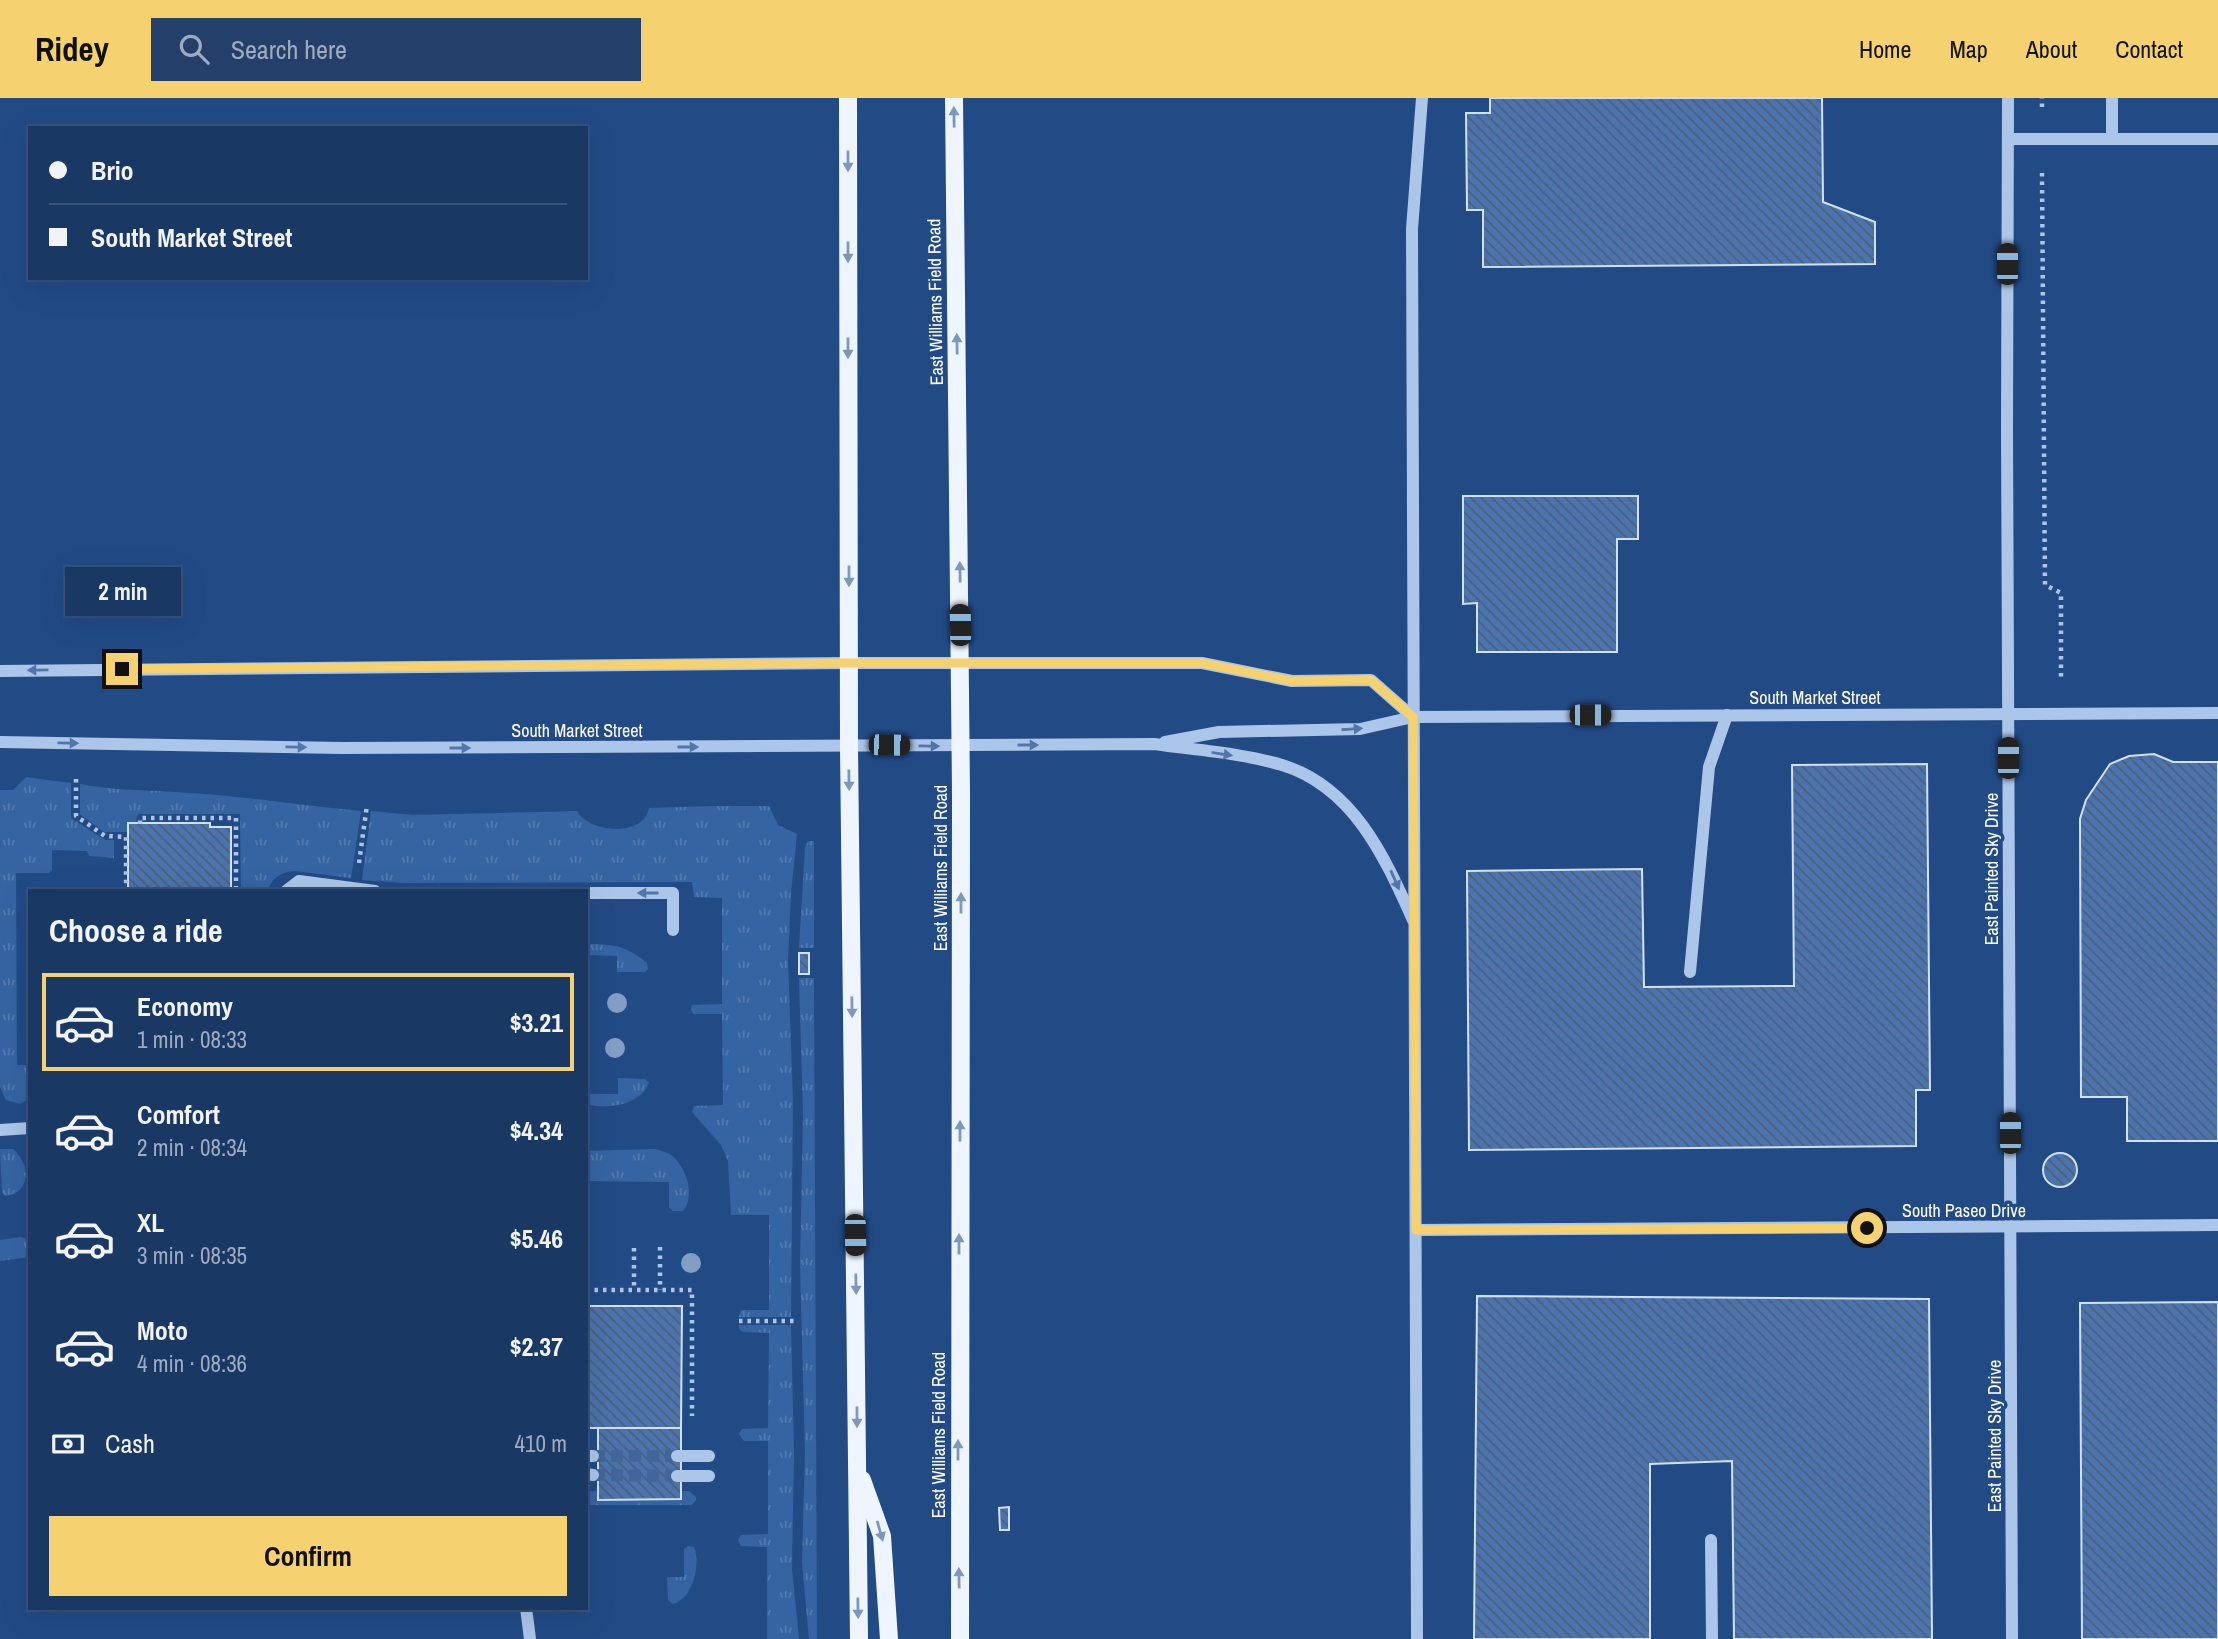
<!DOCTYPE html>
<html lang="en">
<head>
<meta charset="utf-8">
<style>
	body { margin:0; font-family:"Archivo Narrow",sans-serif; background:#233f6a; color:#f1f3f6; height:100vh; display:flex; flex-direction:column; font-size:26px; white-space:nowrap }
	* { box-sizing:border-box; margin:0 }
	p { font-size:23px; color:#9facbf }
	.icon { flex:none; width:38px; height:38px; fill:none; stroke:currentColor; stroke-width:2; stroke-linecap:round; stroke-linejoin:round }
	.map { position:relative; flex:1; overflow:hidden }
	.side { position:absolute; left:28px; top:791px; width:560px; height:721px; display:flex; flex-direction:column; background:#1a3864; border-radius:0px; box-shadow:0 7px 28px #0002,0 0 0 2px #385278 }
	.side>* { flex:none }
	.banner { position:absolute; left:28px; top:28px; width:560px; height:154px; border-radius:0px; box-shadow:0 7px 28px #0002,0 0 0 2px #385278; display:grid; align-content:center; height:154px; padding:0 21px; background:#1a3864 }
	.end { position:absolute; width:32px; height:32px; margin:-16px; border:9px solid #f5d26f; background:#111; box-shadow:0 0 0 4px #111 }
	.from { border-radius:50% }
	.bubble { position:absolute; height:49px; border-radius:0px; background:#1a3864; box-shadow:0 7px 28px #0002,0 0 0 2px #385278; font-size:23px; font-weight:800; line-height:49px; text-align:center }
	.car { position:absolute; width:21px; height:42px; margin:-21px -10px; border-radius:9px; box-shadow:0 0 5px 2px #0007; background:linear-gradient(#222 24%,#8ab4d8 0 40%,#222 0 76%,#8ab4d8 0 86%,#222 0) }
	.banner b { display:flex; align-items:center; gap:24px; height:66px; font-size:26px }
	.banner b+b { border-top:2px solid #385278 }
	.banner i { width:18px; height:18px; background:#f1f3f6 }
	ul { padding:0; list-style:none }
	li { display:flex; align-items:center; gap:21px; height:98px; margin:0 14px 10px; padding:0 7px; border:4px solid transparent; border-radius:0px }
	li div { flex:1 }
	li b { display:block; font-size:26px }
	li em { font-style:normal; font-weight:800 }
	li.selected { border-color:#f5d26f }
	li>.icon { width:63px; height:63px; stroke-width:1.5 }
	h2 { padding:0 21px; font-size:32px; line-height:84px }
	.pay { display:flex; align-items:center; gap:18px; height:77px; padding:0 21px; font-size:26px }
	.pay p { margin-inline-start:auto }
	.button { display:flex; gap:14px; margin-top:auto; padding:14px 21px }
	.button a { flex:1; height:80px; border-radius:0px; background:#f5d26f; color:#111; font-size:28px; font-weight:800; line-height:80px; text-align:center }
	header { display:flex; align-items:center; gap:42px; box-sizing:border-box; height:98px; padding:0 35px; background:#f5d26f; color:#111 }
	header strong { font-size:33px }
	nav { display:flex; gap:38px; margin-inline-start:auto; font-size:24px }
	.search { width:490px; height:63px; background:#233f6a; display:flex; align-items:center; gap:18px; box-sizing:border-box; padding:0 24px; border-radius:0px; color:#9facbf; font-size:26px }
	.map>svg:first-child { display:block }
</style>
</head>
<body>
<header>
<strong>Ridey</strong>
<div class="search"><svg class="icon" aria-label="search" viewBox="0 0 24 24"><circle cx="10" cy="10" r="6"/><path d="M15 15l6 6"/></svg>Search here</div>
<nav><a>Home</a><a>Map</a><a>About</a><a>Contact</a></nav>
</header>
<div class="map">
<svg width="2218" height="1541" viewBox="0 0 2218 1541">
	<defs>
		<pattern id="grass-tufts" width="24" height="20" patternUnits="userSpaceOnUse" patternTransform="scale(1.75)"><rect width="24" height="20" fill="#3664a3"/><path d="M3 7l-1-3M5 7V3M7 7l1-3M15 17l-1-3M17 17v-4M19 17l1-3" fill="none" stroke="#547bb1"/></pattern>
		<pattern id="building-back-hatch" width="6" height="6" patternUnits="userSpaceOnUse" patternTransform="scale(1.75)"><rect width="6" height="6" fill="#4b74ae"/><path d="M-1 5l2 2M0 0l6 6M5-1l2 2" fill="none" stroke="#4c5e78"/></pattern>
	</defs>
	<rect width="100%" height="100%" fill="#224b86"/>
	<g fill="url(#grass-tufts)">
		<polygon points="26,679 71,685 71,720 105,742 114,742 114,760 89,758 87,753 52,752 52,772 49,775 16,775 17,967 30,967 30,1000 20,1006 6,1002 0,989 0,692 13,692"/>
		<path d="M80,686C116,693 152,692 188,695C246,698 303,708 361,713L351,780L295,773C281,774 273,779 267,793H241L240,716H138L135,726L128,734H104L80,716Z"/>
		<path d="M719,708H769L778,727L797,736L791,795L788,862L793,1004L791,1219H739L741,1212H769V1117H731L728,1063L721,1047L692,1014L694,1008L723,1007L722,916H693L691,911L692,907L722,906V800L694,799L692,784L403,785L362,782L371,713L413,717L577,713C589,735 644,740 649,710Z"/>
		<polygon points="808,743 814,743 814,850 799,850 805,750"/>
		<path d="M590,846C614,846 628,849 647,865L648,871L645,874H617V858L590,857L587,855L586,849Z"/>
		<polygon points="799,880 814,880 817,1541 809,1541 802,1465 805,1356 800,1166 803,1016"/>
		<path d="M618,980L645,981L649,984C642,1007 606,1012 587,1006V998L590,996H618Z"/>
		<path d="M0,1051H13C30,1065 32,1094 6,1098L2,1095Z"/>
		<path d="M655,1051C661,1053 666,1054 671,1057C686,1068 696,1098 683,1113H673L669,1109V1084L586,1083V1053Z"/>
		<polygon points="21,1139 30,1142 30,1159 0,1163 0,1142"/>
		<polygon points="739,1227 791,1227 794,1355 792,1471 799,1541 767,1541 767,1449 741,1448 738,1442 741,1437 768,1436 768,1343 744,1343 739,1336 742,1331 768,1330 769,1235 743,1234 739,1231"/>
		<polygon points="586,1393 689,1393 696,1399 696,1402 692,1407 586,1407"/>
		<path d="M688,1448L694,1449C701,1466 693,1501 673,1506L668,1502L667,1479H684V1451Z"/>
	</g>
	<g fill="url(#building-back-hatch)" stroke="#d0e1f7" stroke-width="2">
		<polygon points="1490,0 1822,0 1823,104 1875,124 1875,166 1483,169 1483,112 1467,112 1466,15 1490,15"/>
		<polygon points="1463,398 1638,398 1638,441 1617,441 1617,554 1477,554 1477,505 1463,506"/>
		<polygon points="2154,656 2173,664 2218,664 2218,1043 2127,1043 2127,999 2081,999 2080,721 2086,702 2110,666 2129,658"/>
		<polygon points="1927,666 1930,992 1916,992 1916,1048 1469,1052 1467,773 1642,771 1644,889 1794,888 1792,667"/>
		<polygon points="128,725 210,725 210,729 231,729 231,793 128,793"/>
		<rect x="799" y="855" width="10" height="21"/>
		<circle cx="2060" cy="1072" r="17"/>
		<polygon points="1477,1198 1929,1201 1932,1541 1734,1541 1732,1363 1650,1366 1650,1541 1474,1541"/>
		<polygon points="2218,1204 2218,1541 2082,1541 2080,1205"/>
		<polygon points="586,1208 682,1208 681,1330 586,1330"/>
		<polygon points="598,1330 681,1330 681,1401 598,1402"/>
		<polygon points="1009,1409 1009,1432 1000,1432 999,1410"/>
	</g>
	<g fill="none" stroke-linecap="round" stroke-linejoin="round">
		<g stroke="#436698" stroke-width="12" stroke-dasharray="12 6" stroke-linecap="butt">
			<polyline points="593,1358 677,1358"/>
			<polyline points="593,1377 677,1378"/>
		</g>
		<g stroke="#acc6e9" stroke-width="4.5" stroke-dasharray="3.5 5" stroke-linecap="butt">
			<polyline points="2042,9 2042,0"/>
			<polyline points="2042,75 2045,487 2061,495 2061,582"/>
			<polyline points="76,681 76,718 105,738 126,739 126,793"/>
			<polyline points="140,726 140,720 236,720 236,793"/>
			<polyline points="359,765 367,707"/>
			<polyline points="660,1149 660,1192"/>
			<polyline points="634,1150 634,1192"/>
			<polyline points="586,1192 692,1192 692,1318"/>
			<polyline points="739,1223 797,1223"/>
		</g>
		<g stroke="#acc6e9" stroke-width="12">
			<polyline points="2008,0 2007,331 2012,1541"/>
			<polyline points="2112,0 2112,41"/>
			<polyline points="2008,41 2218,41"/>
			<polyline points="0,573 849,565 1202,565 1292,583 1371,582 1413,619"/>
			<path d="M0,644L342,650L1154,646C1196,652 1242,655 1282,667C1354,689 1385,760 1413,822"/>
			<polyline points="1165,644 1219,634 1360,631 1413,619 2218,615"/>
			<polyline points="286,793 299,783 375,793"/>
			<polyline points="586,795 673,795 673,832"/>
			<polyline points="1690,874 1709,669 1727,617"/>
			<polyline points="0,1032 30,1030"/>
			<polyline points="1416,1132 2218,1127"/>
			<polyline points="586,1358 593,1358"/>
			<polyline points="677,1358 709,1358"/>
			<polyline points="586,1376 593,1377"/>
			<polyline points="677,1378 709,1378"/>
			<polyline points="1711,1442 1712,1541"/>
			<polyline points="526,1510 530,1541"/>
			<polyline points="1417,1541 1412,131 1422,0"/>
		</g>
		<g stroke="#eff5fe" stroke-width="18">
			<polyline points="848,0 849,648 859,1541"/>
			<polyline points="954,0 961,695 960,1541"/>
			<polyline points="862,1382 882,1438 889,1541"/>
		</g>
	</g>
	<g fill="#829ec4">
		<circle cx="617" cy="905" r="10"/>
		<circle cx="615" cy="950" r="10"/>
		<circle cx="691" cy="1165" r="10"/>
	</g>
	<defs><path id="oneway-solid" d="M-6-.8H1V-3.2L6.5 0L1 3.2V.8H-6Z" transform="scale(1.75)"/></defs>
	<g fill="#7e98bc">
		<use href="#oneway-solid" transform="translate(954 19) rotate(-91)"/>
		<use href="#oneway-solid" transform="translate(848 63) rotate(90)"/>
		<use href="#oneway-solid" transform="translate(848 154) rotate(90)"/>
		<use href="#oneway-solid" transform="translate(957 246) rotate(-91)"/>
		<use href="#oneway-solid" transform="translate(848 250) rotate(90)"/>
		<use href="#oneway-solid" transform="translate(960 474) rotate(-91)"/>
		<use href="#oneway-solid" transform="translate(849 478) rotate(90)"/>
		<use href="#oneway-solid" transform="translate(849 682) rotate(89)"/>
		<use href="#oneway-solid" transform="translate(961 805) rotate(-90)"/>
		<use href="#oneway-solid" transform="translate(852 909) rotate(89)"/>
		<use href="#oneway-solid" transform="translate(960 1033) rotate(-90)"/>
		<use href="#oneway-solid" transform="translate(959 1146) rotate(-90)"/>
		<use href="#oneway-solid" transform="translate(856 1186) rotate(89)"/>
		<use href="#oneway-solid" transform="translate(857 1319) rotate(90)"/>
		<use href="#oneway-solid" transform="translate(958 1352) rotate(-90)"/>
		<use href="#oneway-solid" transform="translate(880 1433) rotate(74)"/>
		<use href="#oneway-solid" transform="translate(959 1480) rotate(-91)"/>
		<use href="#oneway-solid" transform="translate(858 1510) rotate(89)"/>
	</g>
	<g fill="#5276a9">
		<use href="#oneway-solid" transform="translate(38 572) rotate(179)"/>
		<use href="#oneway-solid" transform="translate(1352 631) rotate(-4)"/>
		<use href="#oneway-solid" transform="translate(68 645) rotate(1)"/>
		<use href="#oneway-solid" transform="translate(1028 647)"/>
		<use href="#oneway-solid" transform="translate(929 648) rotate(1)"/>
		<use href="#oneway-solid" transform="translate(296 649) rotate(1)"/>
		<use href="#oneway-solid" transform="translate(688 649)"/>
		<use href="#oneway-solid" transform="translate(460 650)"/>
		<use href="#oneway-solid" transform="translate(1222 656) rotate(9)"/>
		<use href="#oneway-solid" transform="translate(1395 782) rotate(66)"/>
		<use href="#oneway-solid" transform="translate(648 795) rotate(180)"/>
	</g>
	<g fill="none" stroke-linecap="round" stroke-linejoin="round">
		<polyline stroke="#f5d26f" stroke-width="9" points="122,571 849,565 1202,565 1292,583 1371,582 1413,619 1416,1132 1867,1130"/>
	</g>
	<g text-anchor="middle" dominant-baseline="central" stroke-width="7" stroke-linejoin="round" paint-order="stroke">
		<g font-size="18" fill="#fff" stroke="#224b86">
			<text transform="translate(935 204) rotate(-91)">East Williams Field Road</text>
			<text x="1815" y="599">South Market Street</text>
			<text x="577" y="632">South Market Street</text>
			<text transform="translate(940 770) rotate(-90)">East Williams Field Road</text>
			<text transform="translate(1991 771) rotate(-90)">East Painted Sky Drive</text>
			<text x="1964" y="1112">South Paseo Drive</text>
			<text transform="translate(938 1337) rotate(-90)">East Williams Field Road</text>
			<text transform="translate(1994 1338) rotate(-90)">East Painted Sky Drive</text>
		</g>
	</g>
</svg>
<i class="end from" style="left:1867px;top:1130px"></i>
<i class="end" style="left:122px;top:571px"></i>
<div class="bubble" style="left:65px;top:469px;width:116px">2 min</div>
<i class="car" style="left:2007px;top:166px;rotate:0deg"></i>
<i class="car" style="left:960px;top:527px;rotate:359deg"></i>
<i class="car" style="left:1590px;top:617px;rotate:90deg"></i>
<i class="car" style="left:889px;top:647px;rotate:91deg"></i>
<i class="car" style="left:2008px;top:660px;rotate:0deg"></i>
<i class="car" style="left:2010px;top:1035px;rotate:0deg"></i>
<i class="car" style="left:855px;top:1137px;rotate:179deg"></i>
<div class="banner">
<b><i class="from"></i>Brio</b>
<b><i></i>South Market Street</b>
</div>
<section class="side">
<h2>Choose a ride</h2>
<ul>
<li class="selected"><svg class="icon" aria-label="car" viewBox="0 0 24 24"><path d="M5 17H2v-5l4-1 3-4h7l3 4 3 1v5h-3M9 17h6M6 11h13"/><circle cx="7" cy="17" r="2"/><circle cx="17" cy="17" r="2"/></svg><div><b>Economy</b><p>1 min · 08:33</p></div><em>$3.21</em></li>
<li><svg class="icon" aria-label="car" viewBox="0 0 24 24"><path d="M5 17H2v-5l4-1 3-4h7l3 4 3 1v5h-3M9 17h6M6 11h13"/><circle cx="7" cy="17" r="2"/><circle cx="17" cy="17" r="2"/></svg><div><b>Comfort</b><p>2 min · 08:34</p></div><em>$4.34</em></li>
<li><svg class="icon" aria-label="car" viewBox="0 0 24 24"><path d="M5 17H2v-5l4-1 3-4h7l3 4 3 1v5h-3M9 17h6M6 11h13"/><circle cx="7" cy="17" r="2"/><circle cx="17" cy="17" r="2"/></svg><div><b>XL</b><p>3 min · 08:35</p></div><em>$5.46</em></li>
<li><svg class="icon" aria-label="car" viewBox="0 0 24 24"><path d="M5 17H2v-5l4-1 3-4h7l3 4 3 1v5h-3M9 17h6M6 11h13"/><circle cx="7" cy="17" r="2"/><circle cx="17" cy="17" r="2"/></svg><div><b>Moto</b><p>4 min · 08:36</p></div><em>$2.37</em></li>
</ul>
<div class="pay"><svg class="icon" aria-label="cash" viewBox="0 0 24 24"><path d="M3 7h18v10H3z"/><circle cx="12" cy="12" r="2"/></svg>Cash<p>410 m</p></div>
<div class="button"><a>Confirm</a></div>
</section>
</div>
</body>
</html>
